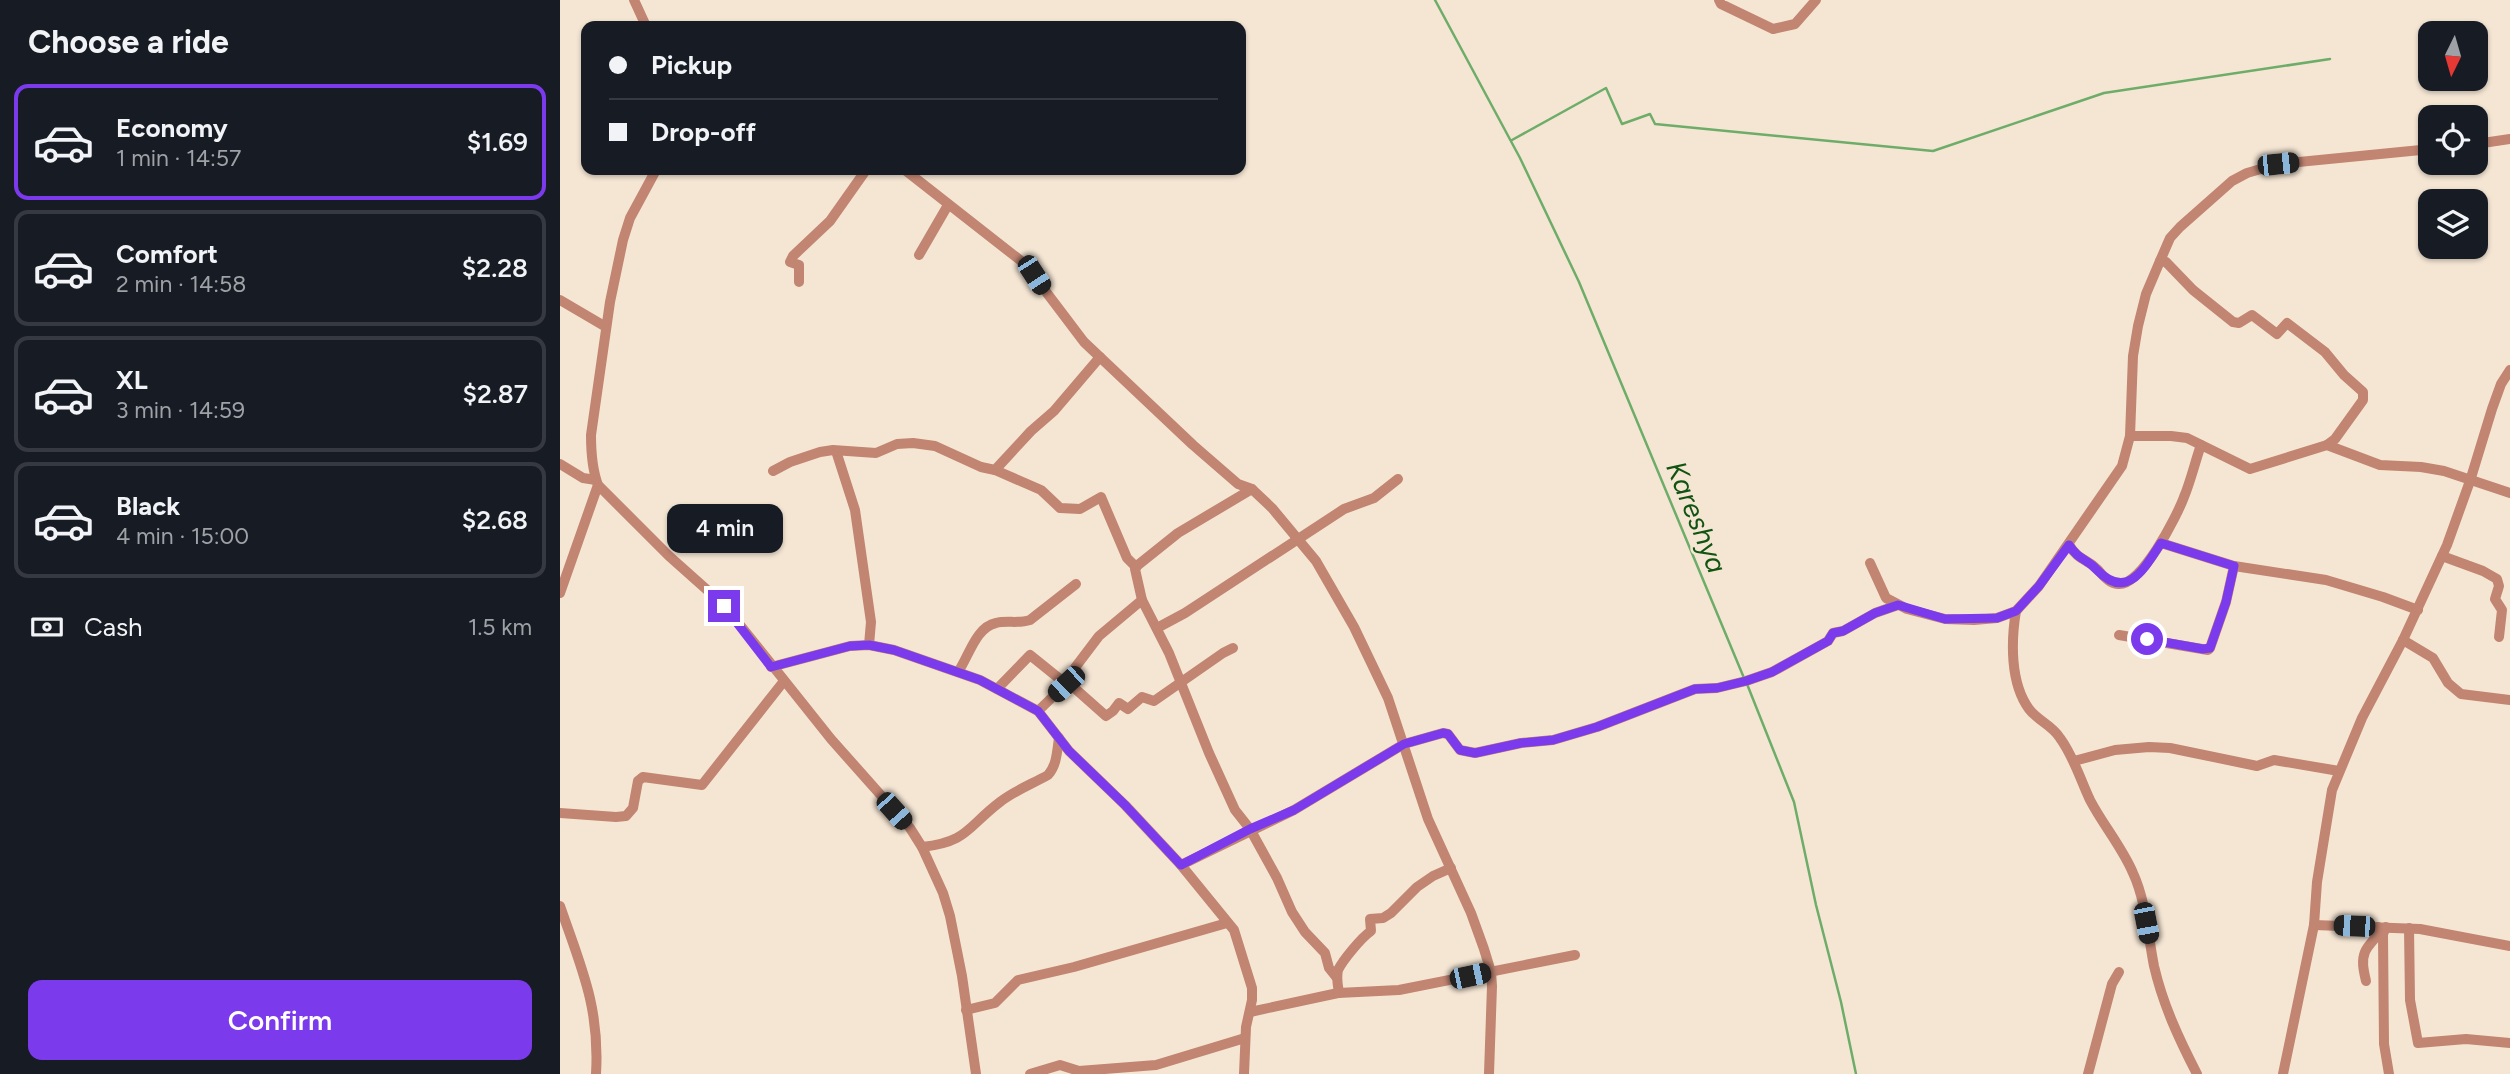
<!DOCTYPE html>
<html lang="en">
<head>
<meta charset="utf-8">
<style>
	body { margin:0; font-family:Figtree,sans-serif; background:#20242c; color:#f1f3f6; height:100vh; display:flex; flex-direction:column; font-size:26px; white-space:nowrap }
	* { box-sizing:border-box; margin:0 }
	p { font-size:23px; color:#9ea1a6 }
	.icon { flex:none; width:38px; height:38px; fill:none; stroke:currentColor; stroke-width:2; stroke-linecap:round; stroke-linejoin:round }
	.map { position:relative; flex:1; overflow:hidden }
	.details { display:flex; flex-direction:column; background:#171b24; width:560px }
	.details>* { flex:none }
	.hud { position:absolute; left:21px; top:21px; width:665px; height:154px; border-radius:14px; box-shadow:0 2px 5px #0004; display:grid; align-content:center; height:154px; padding:0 28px; background:#171b24 }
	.needle { width:46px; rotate:185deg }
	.controls { position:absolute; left:1858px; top:21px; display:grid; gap:14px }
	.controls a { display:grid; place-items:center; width:70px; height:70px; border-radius:14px; background:#171b24; box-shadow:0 2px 5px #0004; font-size:35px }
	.end { position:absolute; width:32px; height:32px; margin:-16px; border:9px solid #7c3aed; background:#fff; box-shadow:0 0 0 4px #fff }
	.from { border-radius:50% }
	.bubble { position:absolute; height:49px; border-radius:14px; background:#171b24; box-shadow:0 2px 5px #0004; font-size:23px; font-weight:600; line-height:49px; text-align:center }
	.car { position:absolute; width:21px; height:42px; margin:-21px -10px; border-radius:9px; box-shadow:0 0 5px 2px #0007; background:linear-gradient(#222 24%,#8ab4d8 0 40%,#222 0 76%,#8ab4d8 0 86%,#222 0) }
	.hud b { display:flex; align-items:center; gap:24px; height:66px; font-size:26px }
	.hud b+b { border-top:2px solid #363941 }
	.hud i { width:18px; height:18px; background:#f1f3f6 }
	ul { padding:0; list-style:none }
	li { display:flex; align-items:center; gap:21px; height:116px; margin:0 14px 10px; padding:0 14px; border:4px solid #363941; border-radius:14px }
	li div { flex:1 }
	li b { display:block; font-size:26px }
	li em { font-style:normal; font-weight:600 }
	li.current { border-color:#7c3aed }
	li>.icon { width:63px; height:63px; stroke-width:1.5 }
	h2 { padding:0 28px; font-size:32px; line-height:84px }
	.pay { display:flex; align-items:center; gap:18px; height:77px; padding:0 28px; font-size:26px }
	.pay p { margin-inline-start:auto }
	.primary-button { display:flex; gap:14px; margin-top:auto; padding:14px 28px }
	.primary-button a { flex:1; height:80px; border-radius:14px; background:#7c3aed; color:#fff; font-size:28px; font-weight:600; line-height:80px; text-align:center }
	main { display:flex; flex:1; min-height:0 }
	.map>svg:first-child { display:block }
</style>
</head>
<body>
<main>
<section class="details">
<h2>Choose a ride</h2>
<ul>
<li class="current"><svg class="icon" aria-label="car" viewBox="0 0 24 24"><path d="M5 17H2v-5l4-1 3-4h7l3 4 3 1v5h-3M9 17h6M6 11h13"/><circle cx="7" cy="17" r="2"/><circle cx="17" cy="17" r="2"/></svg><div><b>Economy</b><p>1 min · 14:57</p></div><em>$1.69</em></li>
<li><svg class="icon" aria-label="car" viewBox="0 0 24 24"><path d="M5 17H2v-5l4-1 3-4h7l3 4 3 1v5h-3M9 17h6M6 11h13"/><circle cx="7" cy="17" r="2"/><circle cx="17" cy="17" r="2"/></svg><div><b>Comfort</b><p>2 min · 14:58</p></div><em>$2.28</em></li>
<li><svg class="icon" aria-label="car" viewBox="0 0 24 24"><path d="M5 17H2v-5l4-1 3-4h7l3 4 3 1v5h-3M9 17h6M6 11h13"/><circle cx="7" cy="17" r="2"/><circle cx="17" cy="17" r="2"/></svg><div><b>XL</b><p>3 min · 14:59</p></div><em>$2.87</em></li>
<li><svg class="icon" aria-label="car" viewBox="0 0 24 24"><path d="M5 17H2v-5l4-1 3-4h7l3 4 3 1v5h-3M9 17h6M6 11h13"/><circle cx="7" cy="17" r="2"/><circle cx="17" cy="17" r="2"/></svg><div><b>Black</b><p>4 min · 15:00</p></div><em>$2.68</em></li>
</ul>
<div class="pay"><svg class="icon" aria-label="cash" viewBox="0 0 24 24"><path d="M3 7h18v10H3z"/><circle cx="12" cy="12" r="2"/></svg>Cash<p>1.5 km</p></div>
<div class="primary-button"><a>Confirm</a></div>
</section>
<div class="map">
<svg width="1950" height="1074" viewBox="0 0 1950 1074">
	<rect width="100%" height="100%" fill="#f5e6d4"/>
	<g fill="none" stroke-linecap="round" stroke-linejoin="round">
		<g stroke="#6dad69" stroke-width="2.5">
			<polyline points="875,0 960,158 1019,282 1184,678"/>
			<polyline points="952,140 1046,88 1062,124 1090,114 1095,124 1373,151 1544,93 1770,59"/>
			<polyline points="1187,684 1234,802 1256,905 1281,1002 1296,1074"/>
		</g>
		<g stroke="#c18572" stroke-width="10">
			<polyline points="74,0 86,26"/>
			<polyline points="1159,0 1161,4 1213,29 1235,24 1256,0"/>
			<polyline points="1916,144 1950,139"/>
			<path d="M96,170L70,218L63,240L50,302L31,435C31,452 32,469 38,485L109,556L164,605L271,739L350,828L362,847L383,893L390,916L402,976L416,1074"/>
			<polyline points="345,170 465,264 524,342 633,445 678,484 692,489 712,508 756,561 794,627 828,698 868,819 911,913 924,949 931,972 932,986 929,1074"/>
			<polyline points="359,255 388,205"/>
			<polyline points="1600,261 1606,262 1633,290 1673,322 1679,323 1692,315 1717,334 1727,323 1765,352 1784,375 1803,392 1803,400 1775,439 1767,445"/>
			<polyline points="239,282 239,265 230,262 233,256 270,221 306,170"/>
			<polyline points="0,300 46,327"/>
			<polyline points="1570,436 1611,436 1627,438 1690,469 1767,445 1820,465 1861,467 1884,471 1950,493"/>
			<polyline points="276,451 295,510 311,622 309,645"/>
			<polyline points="0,464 23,478 36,480"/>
			<polyline points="435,470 481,490 500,508 520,509 541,497 567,558 576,567"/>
			<polyline points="213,471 230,462 260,452 273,450 316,453 337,444 353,443 375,446 421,467 435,470 471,431 494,411 540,357"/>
			<polyline points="1601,543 1674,566 1766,580 1823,597 1858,610"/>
			<path d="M1509,545C1519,561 1526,558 1537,569C1543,575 1548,583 1558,584C1581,587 1617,516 1624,497C1631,480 1635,462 1641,445"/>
			<polyline points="1882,556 1923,571 1937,579 1939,586 1935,599 1942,610 1939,637"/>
			<polyline points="1310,563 1326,598 1347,609 1385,619 1414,620 1437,618 1456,611 1479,586 1562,466 1570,436 1573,356 1578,326 1586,294 1600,261 1610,238 1620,227 1672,181 1687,173 1718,164 1871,149"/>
			<polyline points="0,593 38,485"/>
			<polyline points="582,600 609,653 649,753 675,810 690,829 717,878 732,912 745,932 765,953 769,968 777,978"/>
			<path d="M1456,611C1451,641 1450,683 1469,709C1478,721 1492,725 1500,738C1514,757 1520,779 1530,800C1543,825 1562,847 1573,873C1586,901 1588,936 1594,966C1603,1005 1619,1039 1637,1074"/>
			<polyline points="597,628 625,613 784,509 814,498 838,479"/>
			<polyline points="1559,635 1648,650 1650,648 1666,602 1674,566"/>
			<polyline points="1843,640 1873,658 1888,683 1901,694 1950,700"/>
			<polyline points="211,667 290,646 309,645 334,650 420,680 478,711 509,751 565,805 621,865 674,930 692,988 692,1000 686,1027 684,1074"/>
			<path d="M398,672C409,656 416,627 436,623C447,620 458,624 470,620L516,584"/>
			<polyline points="437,689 470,655 506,684 511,685 546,716 553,711 559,703 568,709 582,697 594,701 663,653 673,648"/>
			<polyline points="478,711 506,684 514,669 539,636 582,600 575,569 578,565 618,533 692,489"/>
			<polyline points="1514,761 1555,750 1589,747 1610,748 1697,766 1714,760 1779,771"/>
			<polyline points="0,813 56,817 66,816 73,808 78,781 83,777 142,785 224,681"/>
			<path d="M362,847C408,842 407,827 440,802C454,791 472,784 488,775C497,765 497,751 499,738"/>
			<polyline points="621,865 734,810 844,744 883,733 888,734 900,750 915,753 961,743 993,740 1037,727 1135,689 1157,688 1186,681 1212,672 1268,641 1273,633 1283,631 1315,613 1338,605"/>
			<path d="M0,906C21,967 40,1007 36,1074"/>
			<polyline points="1754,925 1860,929 1950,946"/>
			<polyline points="1826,927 1823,934 1824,1044 1829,1074"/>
			<polyline points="1849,928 1850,1000 1858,1043 1906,1039 1950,1043"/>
			<path d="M1806,981C1804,972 1801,961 1805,952C1809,942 1818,940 1818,927"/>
			<path d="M779,993C778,986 776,978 778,970C783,960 801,938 811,931L810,919L823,918L831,913L857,887L873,876L891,868"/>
			<polyline points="406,1010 435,1003 458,980 514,967 667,923"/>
			<polyline points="690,1012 778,993 839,990 1015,955"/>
			<polyline points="470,1074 500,1065 519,1071 596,1065 685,1038"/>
			<polyline points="1528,1074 1552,984 1559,972"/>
			<polyline points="1723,1074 1754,925 1757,882 1772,790 1802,718 1843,640 1887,545 1910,481 1932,409 1941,384 1950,370"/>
		</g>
	</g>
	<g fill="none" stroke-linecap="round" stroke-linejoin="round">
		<path stroke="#7c3aed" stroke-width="9" d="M164,606L211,667L290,646L309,645L334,650L420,680L478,711L509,751L565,805L621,865L690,829L734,810L844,744L883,733L888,734L900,750L915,753L961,743L993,740L1037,727L1135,689L1157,688L1186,681L1212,672L1268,641L1273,633L1283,631L1315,613L1338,605L1385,619L1437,618L1456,611L1479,586L1509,545C1519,561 1527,558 1537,570C1567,601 1584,569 1601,543L1674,566L1666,602L1650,648L1643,649L1587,639"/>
	</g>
	<g text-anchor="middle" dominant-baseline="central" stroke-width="5" stroke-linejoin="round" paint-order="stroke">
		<g font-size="28" font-style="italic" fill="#115411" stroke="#f5e6d4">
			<text transform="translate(1137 517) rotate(68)">Kareshya</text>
		</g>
	</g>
</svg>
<div class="controls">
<a><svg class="needle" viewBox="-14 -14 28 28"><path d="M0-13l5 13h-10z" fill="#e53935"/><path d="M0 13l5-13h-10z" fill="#9ea1a6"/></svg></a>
<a><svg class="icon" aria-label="locate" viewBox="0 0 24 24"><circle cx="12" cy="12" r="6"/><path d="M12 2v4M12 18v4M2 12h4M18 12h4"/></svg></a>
<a><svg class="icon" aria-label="layers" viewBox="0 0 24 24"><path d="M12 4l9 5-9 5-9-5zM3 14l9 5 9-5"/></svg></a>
</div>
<i class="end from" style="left:1587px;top:639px"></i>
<i class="end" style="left:164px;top:606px"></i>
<div class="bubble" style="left:107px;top:504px;width:116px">4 min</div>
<i class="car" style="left:1718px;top:164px;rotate:84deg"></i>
<i class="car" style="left:474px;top:275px;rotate:147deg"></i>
<i class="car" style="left:506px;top:684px;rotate:227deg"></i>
<i class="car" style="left:334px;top:811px;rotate:138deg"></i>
<i class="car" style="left:1586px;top:923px;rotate:169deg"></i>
<i class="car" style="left:1794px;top:926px;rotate:272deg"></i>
<i class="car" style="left:910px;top:976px;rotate:78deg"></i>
<div class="hud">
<b><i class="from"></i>Pickup</b>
<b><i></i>Drop-off</b>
</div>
</div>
</main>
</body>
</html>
